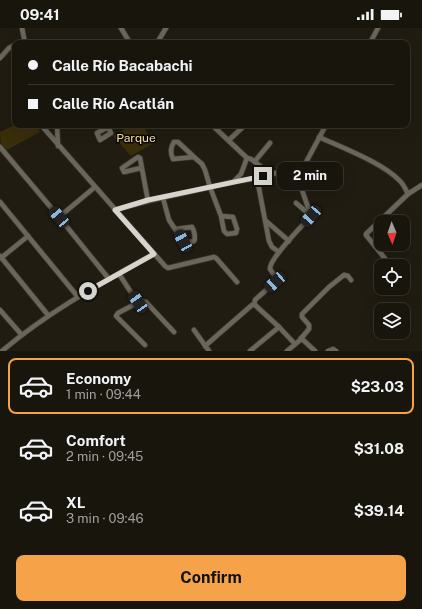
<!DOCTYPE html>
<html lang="en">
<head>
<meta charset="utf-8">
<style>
	body { margin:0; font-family:"Public Sans",sans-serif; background:#25221b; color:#f1f3f6; height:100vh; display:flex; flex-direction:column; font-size:15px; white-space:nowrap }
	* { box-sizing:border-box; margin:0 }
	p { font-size:13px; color:#9f9f9d }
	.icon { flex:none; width:22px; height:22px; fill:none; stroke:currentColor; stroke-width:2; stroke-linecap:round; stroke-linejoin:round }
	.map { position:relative; height:323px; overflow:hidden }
	.details { display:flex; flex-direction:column; background:#18150d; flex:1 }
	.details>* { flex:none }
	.top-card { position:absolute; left:12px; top:12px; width:398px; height:88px; border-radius:8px; box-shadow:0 4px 16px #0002,0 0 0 1px #36342e; display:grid; align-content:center; height:88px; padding:0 16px; background:#18150d }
	.needle { width:26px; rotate:178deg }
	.buttons { position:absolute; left:374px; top:187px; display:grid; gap:8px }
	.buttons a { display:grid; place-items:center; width:36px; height:36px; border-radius:8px; background:#18150d; box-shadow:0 4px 16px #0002,0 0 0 1px #36342e; font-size:20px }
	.end { position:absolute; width:18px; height:18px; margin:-9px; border:5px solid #d6d4cd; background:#111; box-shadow:0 0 0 2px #111 }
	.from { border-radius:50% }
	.bubble { position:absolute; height:28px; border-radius:8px; background:#18150d; box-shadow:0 4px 16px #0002,0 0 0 1px #36342e; font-size:13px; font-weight:700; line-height:28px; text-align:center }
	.car { position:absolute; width:12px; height:24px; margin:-12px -6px; border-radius:5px; box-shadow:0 0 3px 1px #0007; background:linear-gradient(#222 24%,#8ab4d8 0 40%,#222 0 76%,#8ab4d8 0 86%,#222 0) }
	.top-card b { display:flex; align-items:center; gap:14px; height:38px; font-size:15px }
	.top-card b+b { border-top:1px solid #36342e }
	.top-card i { width:10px; height:10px; background:#f1f3f6 }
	ul { padding:7px 0 0; list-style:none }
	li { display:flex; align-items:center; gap:12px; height:56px; margin:0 8px 6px; padding:0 8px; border:2px solid transparent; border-radius:8px }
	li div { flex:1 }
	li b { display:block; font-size:15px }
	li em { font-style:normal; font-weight:700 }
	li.selected { border-color:#f6a248 }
	li>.icon { width:36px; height:36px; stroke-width:1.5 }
	.cta { display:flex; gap:8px; margin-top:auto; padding:8px 16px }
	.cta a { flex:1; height:46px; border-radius:8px; background:#f6a248; color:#111; font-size:16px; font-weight:700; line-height:46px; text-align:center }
	.status { display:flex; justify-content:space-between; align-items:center; height:28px; padding:0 20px; background:#18150d; direction:ltr }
	.status svg { height:11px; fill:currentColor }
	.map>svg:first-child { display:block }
</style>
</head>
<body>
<div class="status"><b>09:41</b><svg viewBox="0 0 49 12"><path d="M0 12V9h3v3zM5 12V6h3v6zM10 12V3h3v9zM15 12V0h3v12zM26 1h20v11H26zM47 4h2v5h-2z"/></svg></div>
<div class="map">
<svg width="422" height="323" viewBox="0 0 422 323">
	<rect width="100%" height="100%" fill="#201c11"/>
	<g fill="#392e0a">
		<polygon points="15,97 36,97 40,104 5,123 1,119 0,104"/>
		<polygon points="133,97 142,97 154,115 131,128 113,108"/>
	</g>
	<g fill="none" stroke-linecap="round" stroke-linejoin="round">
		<defs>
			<g id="minor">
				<polyline points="22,0 25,15"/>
				<polyline points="121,0 130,15"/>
				<polyline points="157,15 166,0"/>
				<polyline points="370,15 378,0"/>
				<polyline points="0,30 9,20 15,17"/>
				<polyline points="41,97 165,238 168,240 172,239 214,229 216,230 237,254"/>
				<polyline points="57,97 58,118"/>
				<polyline points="107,97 111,105 100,112 97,105 108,99"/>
				<polyline points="145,97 146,97"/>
				<polyline points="212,97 247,130"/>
				<path d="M319,109C343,120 383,135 400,153C404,157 406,162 408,166L422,157"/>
				<polyline points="229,112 245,97"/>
				<polyline points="0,119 59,189 109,251"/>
				<path d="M194,129L173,131C170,125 170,120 174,114H178L194,129L202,136L205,142L210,159L221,188L224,203L227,206L236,205L237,201L233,189L221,188"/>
				<polyline points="255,133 270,115"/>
				<polyline points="141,140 124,144 122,140 138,129 140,130 148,173"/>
				<polyline points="257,150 269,213 272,219 279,224"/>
				<polyline points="233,154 241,146 247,130 251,131 264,141 274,145"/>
				<path d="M163,170L169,192L183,213L187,215L194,213C196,210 194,202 192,199L176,201"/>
				<polyline points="0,174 78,269"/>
				<polyline points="296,175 310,187"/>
				<polyline points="115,182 148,173 233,154 257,150 304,138 326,97"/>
				<polyline points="59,189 95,159"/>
				<polyline points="266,193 289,213"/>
				<polyline points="0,228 48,287"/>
				<polyline points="1,230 28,208"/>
				<polyline points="391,238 366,207 366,206 408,166"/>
				<polyline points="119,246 138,275"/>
				<path d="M254,277L255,272L275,254L277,251L270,241C269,231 303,197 311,188L301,159"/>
				<polyline points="0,282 21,306"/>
				<polyline points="194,302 209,323"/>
				<polyline points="301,310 315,323"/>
				<polyline points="145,317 116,288 118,285 141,273 146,274 174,304"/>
				<polyline points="205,318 252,277 255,277 279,299 295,316"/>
				<path d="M2,323C49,283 100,256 154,226"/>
				<polyline points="250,323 279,299"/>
				<polyline points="287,323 299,313 309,301 309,297 302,289 302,286 329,259 344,247 348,248 351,252"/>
				<polyline points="328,323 333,321 336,323"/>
			</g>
		</defs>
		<use href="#minor" stroke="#3b3832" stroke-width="6"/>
		<use href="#minor" stroke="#6b665a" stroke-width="4.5"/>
	</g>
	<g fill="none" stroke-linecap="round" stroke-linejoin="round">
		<polyline stroke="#d6d4cd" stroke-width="5" points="88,263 154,226 115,182 148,172 263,148"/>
	</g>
	<g text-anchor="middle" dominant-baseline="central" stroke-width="3" stroke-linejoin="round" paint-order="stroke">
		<g font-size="12" fill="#fae3a1" stroke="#080704">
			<text x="136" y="110">Parque</text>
		</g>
	</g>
</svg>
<div class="buttons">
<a><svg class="needle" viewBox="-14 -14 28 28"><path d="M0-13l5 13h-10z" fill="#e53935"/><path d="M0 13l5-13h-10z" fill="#9f9f9d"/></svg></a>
<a><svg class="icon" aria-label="locate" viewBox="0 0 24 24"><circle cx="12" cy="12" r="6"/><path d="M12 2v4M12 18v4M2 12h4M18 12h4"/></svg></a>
<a><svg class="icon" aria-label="layers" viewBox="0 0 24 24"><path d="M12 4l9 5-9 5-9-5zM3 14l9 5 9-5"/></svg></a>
</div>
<i class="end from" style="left:88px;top:263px"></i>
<i class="end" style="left:263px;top:148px"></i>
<div class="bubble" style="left:277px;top:134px;width:66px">2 min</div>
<i class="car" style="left:311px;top:188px;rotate:222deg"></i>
<i class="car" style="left:59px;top:189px;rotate:320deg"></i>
<i class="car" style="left:183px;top:213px;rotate:331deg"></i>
<i class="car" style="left:275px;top:254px;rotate:228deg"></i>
<i class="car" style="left:138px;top:274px;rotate:326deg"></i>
<div class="top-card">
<b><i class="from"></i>Calle Río Bacabachi</b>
<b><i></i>Calle Río Acatlán</b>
</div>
</div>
<section class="details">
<ul>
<li class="selected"><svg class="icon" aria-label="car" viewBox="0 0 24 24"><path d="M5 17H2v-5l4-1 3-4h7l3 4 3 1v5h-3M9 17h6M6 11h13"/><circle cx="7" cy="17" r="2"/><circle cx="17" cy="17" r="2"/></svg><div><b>Economy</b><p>1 min · 09:44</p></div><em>$23.03</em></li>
<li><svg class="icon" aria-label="car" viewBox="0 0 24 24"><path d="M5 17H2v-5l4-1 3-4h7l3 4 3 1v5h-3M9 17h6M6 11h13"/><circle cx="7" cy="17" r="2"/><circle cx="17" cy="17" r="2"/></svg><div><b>Comfort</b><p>2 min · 09:45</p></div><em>$31.08</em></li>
<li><svg class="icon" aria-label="car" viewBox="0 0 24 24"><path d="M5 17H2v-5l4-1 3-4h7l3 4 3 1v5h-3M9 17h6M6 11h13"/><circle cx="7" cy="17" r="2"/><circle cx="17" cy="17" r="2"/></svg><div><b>XL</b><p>3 min · 09:46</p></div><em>$39.14</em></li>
</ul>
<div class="cta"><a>Confirm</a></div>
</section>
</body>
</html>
